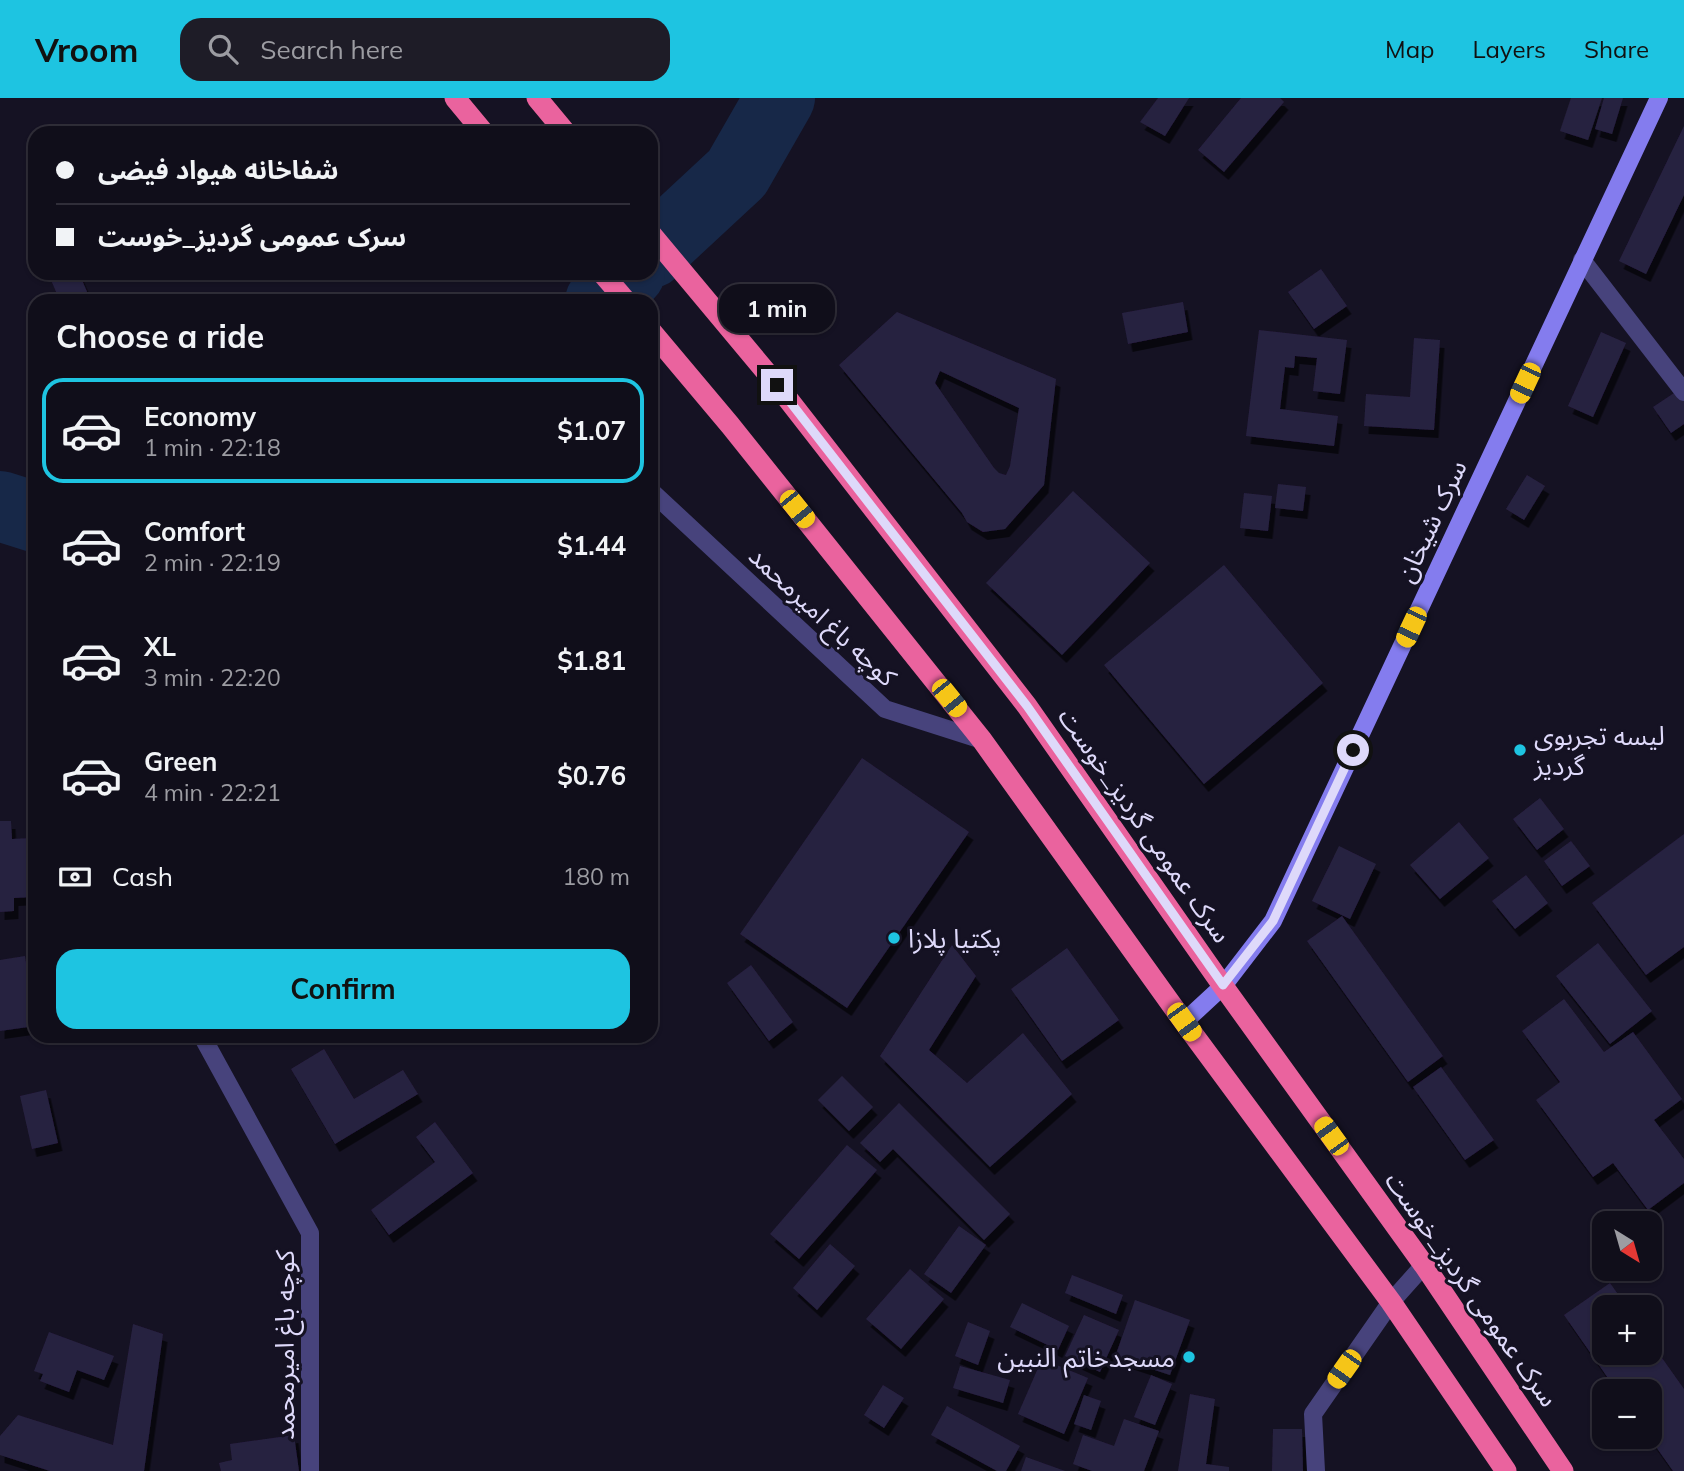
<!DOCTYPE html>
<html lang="en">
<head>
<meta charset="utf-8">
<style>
	body { margin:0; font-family:Mulish,"Noto Sans Arabic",sans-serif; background:#1e1c27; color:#f1f3f6; height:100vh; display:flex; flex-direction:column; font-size:26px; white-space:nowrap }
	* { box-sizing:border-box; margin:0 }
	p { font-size:23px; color:#9c9ca2 }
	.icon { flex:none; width:38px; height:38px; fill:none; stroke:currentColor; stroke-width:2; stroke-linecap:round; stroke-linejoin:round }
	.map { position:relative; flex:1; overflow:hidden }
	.drawer { position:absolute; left:28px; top:196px; width:630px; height:749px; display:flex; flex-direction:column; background:#100e1a; border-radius:21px; box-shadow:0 2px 5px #0004,0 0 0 2px #302e39 }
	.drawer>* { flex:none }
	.guide { position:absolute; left:28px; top:28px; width:630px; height:154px; border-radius:21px; box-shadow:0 2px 5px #0004,0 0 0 2px #302e39; display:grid; align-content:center; height:154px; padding:0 28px; background:#100e1a }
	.needle { width:46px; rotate:143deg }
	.fabs { position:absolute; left:1592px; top:1113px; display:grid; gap:14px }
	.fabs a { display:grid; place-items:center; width:70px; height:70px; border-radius:14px; background:#100e1a; box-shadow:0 2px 5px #0004,0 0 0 2px #302e39; font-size:35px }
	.end { position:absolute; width:32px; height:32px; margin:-16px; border:9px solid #ded9fa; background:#111; box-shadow:0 0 0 4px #111 }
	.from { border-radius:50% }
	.bubble { position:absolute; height:49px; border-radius:21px; background:#100e1a; box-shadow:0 2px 5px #0004,0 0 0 2px #302e39; font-size:23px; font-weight:700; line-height:49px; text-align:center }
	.car { position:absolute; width:21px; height:42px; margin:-21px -10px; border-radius:9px; box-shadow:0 0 5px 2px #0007; background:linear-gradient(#f5c518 24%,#345 0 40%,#f5c518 0 76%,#345 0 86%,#f5c518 0) }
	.guide b { display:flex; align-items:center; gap:24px; height:66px; font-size:26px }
	.guide b+b { border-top:2px solid #302e39 }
	.guide i { width:18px; height:18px; background:#f1f3f6 }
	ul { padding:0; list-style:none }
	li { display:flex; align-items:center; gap:21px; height:105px; margin:0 14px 10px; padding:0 14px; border:4px solid transparent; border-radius:21px }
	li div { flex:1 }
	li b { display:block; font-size:26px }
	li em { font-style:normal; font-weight:700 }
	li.selected { border-color:#1ec4e1 }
	li>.icon { width:63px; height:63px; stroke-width:1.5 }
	h2 { padding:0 28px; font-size:32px; line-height:84px }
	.pay { display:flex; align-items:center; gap:18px; height:77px; padding:0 28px; font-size:26px }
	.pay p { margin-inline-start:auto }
	.button { display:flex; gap:14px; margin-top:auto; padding:14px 28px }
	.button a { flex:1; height:80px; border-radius:21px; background:#1ec4e1; color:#111; font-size:28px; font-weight:700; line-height:80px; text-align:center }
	header { display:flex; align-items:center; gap:42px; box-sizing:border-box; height:98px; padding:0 35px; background:#1ec4e1; color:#111 }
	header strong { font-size:33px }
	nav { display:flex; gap:38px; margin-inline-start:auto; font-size:24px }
	.search { width:490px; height:63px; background:#1e1c27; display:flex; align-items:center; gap:18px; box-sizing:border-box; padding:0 24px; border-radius:21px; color:#9c9ca2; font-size:26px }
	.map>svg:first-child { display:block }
</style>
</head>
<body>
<header>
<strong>Vroom</strong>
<div class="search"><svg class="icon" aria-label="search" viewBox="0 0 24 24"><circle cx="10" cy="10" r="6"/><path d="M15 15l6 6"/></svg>Search here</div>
<nav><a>Map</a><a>Layers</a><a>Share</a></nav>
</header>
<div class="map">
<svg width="1684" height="1373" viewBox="0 0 1684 1373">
	<defs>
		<filter id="shadow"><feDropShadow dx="4.5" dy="8" stdDeviation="0" flood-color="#0009"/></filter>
	</defs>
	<rect width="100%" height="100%" fill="#151223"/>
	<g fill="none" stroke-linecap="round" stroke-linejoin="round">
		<g stroke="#172848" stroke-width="70">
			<polyline points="651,155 737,75 780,0"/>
			<polyline points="600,203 630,175"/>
			<polyline points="0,408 35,419"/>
		</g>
	</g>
	<g fill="#282041" fill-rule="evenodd" filter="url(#shadow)">
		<polygon points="1158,0 1189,0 1165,38 1140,24"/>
		<polygon points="1241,0 1280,0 1284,4 1224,74 1198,52"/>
		<polygon points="1571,0 1602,0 1588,42 1560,33"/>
		<polygon points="1604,0 1623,0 1612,36 1595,31"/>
		<polygon points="1684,28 1684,97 1646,176 1619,163"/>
		<polygon points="1321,171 1347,208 1314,231 1288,194"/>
		<polygon points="48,175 79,175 91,203 60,203"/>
		<polygon points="1183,204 1188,234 1128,246 1122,215"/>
		<path d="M897,214L1056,281L1044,387L1005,431L983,434L967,424L962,415L839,267ZM940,273L1019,310L1010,368L1006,377L999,375L994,370L935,285Z"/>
		<polygon points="1259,232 1347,242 1340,296 1313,293 1317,260 1295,258 1294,270 1285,269 1280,311 1338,318 1334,348 1246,338"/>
		<polygon points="1601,234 1626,245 1593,319 1568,308"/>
		<polygon points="1414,240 1440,242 1434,332 1364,328 1366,296 1410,299"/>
		<polygon points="1680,291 1684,297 1684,326 1671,335 1653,309"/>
		<polygon points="1527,377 1545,388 1524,422 1506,411"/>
		<polygon points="1278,386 1306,389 1303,413 1275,410"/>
		<polygon points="1073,393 1150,465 1062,557 986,485"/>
		<polygon points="1244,395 1272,398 1268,433 1240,430"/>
		<polygon points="1224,467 1323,585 1204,686 1104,567"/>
		<polygon points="862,660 969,734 847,910 740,836"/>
		<polygon points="1540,700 1564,731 1537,752 1513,721"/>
		<polygon points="0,723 11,723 12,741 31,740 33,799 14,800 14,813 0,814"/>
		<polygon points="1459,724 1489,760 1440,801 1410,767"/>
		<polygon points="1684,736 1684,849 1646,877 1592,805"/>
		<polygon points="1571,743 1590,768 1562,788 1544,763"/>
		<polygon points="1339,748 1376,766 1350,821 1312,803"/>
		<polygon points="1526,777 1548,805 1515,831 1492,803"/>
		<polygon points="1342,818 1443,958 1408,984 1307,843"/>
		<polygon points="1598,845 1652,913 1610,946 1556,878"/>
		<polygon points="952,847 976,878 929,952 967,985 1023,935 1072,996 990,1069 880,958"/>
		<polygon points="1067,850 1119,922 1062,963 1011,891"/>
		<polygon points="25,858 35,928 0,933 0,862"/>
		<polygon points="751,867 793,924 769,943 727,885"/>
		<polygon points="1564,901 1604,954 1633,934 1682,1001 1654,1022 1684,1061 1684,1085 1648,1112 1613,1065 1593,1079 1536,1002 1560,984 1522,933"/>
		<polygon points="324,951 354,1001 403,972 418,996 335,1046 291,971"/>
		<polygon points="1441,969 1494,1042 1465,1062 1413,989"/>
		<polygon points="842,978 873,1009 849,1033 818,1002"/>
		<polygon points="46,992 58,1045 32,1051 20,998"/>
		<polygon points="899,1005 1010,1116 984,1142 893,1051 880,1064 860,1045"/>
		<polygon points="435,1024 473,1075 389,1137 371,1112 435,1064 416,1039"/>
		<polygon points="847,1047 877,1072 799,1161 770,1136"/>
		<polygon points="959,1128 986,1147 951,1195 924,1176"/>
		<polygon points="830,1146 855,1168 817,1212 793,1190"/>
		<polygon points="910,1171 944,1201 901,1251 866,1221"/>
		<polygon points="1072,1177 1123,1197 1116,1216 1065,1195"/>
		<polygon points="1610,1185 1627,1209 1605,1209 1605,1255 1650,1255 1650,1243 1684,1291 1684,1373 1673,1373 1649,1339 1650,1293 1617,1293 1564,1217"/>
		<polygon points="1135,1202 1190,1222 1170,1277 1115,1259"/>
		<polygon points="1022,1205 1069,1228 1058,1252 1010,1229"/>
		<polygon points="1084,1217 1119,1232 1100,1274 1065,1258"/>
		<polygon points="968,1224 990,1233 978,1267 955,1258"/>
		<polygon points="133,1226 163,1236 144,1373 50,1373 0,1357 0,1338 18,1317 113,1347"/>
		<polygon points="49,1234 114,1258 104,1282 77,1272 69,1294 40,1283 43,1276 34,1273"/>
		<polygon points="1042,1261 1088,1280 1064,1336 1018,1316"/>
		<polygon points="960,1268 1010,1282 1003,1305 953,1290"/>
		<polygon points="1151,1277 1172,1286 1155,1327 1134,1319"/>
		<polygon points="883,1287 904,1300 884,1330 864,1317"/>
		<polygon points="1190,1296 1215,1301 1206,1366 1229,1369 1229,1373 1178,1373"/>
		<polygon points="1084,1297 1101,1303 1091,1332 1074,1326"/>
		<polygon points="947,1308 1020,1348 1006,1373 997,1373 931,1337"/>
		<polygon points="1124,1321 1159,1333 1144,1373 1092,1373 1073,1366 1083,1337 1114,1348"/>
		<polygon points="1273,1331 1302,1331 1303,1373 1272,1373"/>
		<polygon points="294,1337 299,1373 221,1373 219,1365 232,1362 230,1346"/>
		<polygon points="1026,1359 1065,1373 1021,1373"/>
	</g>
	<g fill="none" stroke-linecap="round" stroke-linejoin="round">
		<g stroke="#47437c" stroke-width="18">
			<polyline points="1582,162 1684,294"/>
			<polyline points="651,393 885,611 982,642"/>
			<polyline points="202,938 310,1135 310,1373"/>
			<polyline points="1316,1373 1313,1316 1391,1204 1424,1167"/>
		</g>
		<polyline stroke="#847cee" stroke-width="18" points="1184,924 1223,888 1273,823 1659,0"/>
		<g stroke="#ea639e" stroke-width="21">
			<polyline points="455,0 484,35"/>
			<polyline points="537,0 566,35"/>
			<polyline points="651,136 777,287 1027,608 1223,888 1424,1167 1563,1373"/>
			<polyline points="602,175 626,203"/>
			<polyline points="651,233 730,327 982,642 1184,924 1391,1204 1506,1373"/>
		</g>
	</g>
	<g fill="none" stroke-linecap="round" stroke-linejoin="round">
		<polyline stroke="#ded9fa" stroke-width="9" points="777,287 1027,608 1223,887 1273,823 1353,652"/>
	</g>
	<g fill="#1ec4e1" stroke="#151223" stroke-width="2.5">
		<circle cx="1520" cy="652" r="7"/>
		<circle cx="894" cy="840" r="7"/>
		<circle cx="1189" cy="1259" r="7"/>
	</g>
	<g text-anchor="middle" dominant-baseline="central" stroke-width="6" stroke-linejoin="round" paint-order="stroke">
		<g font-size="26" fill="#ded9fa" stroke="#151223">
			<text transform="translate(1431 423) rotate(-65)">سرک شیخان</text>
			<text transform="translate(823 518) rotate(43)">کوچه باغ امیرمحمد</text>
			<text transform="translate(1145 727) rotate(55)">سرک عمومی گردیز_خوست</text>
			<text transform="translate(1472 1191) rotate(55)">سرک عمومی گردیز_خوست</text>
			<text transform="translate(284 1247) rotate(-90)">کوچه باغ امیرمحمد</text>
		</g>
		<g font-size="26" fill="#ded9fa" stroke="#151223" text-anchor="start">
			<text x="1534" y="637">لیسه تجربوی<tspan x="1534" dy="30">گردیز</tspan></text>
			<text x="908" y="840">پکتیا پلازا</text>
			<text x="1175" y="1259" text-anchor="end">مسجدخاتم النبین</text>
		</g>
	</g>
</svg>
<div class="fabs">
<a><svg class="needle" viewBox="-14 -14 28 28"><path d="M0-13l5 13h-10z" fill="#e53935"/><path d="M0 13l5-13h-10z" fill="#9c9ca2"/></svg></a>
<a>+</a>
<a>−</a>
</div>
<i class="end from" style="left:1353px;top:652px"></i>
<i class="end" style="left:777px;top:287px"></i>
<div class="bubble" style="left:719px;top:186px;width:116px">1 min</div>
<i class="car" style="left:1525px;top:285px;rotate:205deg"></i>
<i class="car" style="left:797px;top:411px;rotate:141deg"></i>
<i class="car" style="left:1411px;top:529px;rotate:205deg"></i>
<i class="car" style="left:949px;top:600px;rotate:141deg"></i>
<i class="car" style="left:1184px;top:924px;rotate:144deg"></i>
<i class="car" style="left:1331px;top:1038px;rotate:324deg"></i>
<i class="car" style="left:1344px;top:1271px;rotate:215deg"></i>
<div class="guide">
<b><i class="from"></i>شفاخانه هیواد فیضی</b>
<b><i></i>سرک عمومی گردیز_خوست</b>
</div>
<section class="drawer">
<h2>Choose a ride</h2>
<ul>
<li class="selected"><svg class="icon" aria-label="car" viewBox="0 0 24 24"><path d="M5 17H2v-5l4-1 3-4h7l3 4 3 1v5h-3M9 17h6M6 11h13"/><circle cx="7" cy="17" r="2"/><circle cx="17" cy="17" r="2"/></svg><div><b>Economy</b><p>1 min · 22:18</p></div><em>$1.07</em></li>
<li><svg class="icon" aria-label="car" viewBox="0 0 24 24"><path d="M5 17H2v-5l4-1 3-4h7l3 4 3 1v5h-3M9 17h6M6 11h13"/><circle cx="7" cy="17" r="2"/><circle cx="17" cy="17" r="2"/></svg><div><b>Comfort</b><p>2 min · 22:19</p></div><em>$1.44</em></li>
<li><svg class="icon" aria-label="car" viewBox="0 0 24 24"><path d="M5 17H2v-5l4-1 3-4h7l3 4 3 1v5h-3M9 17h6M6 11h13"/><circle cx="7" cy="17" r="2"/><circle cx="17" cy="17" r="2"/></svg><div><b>XL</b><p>3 min · 22:20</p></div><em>$1.81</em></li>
<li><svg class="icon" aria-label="car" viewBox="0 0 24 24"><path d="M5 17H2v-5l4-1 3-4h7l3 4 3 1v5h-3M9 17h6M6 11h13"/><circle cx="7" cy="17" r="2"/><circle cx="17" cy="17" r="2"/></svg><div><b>Green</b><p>4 min · 22:21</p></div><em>$0.76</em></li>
</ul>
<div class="pay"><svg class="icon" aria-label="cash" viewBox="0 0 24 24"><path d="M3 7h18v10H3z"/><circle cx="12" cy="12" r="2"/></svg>Cash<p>180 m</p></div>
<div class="button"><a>Confirm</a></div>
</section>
</div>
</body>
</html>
